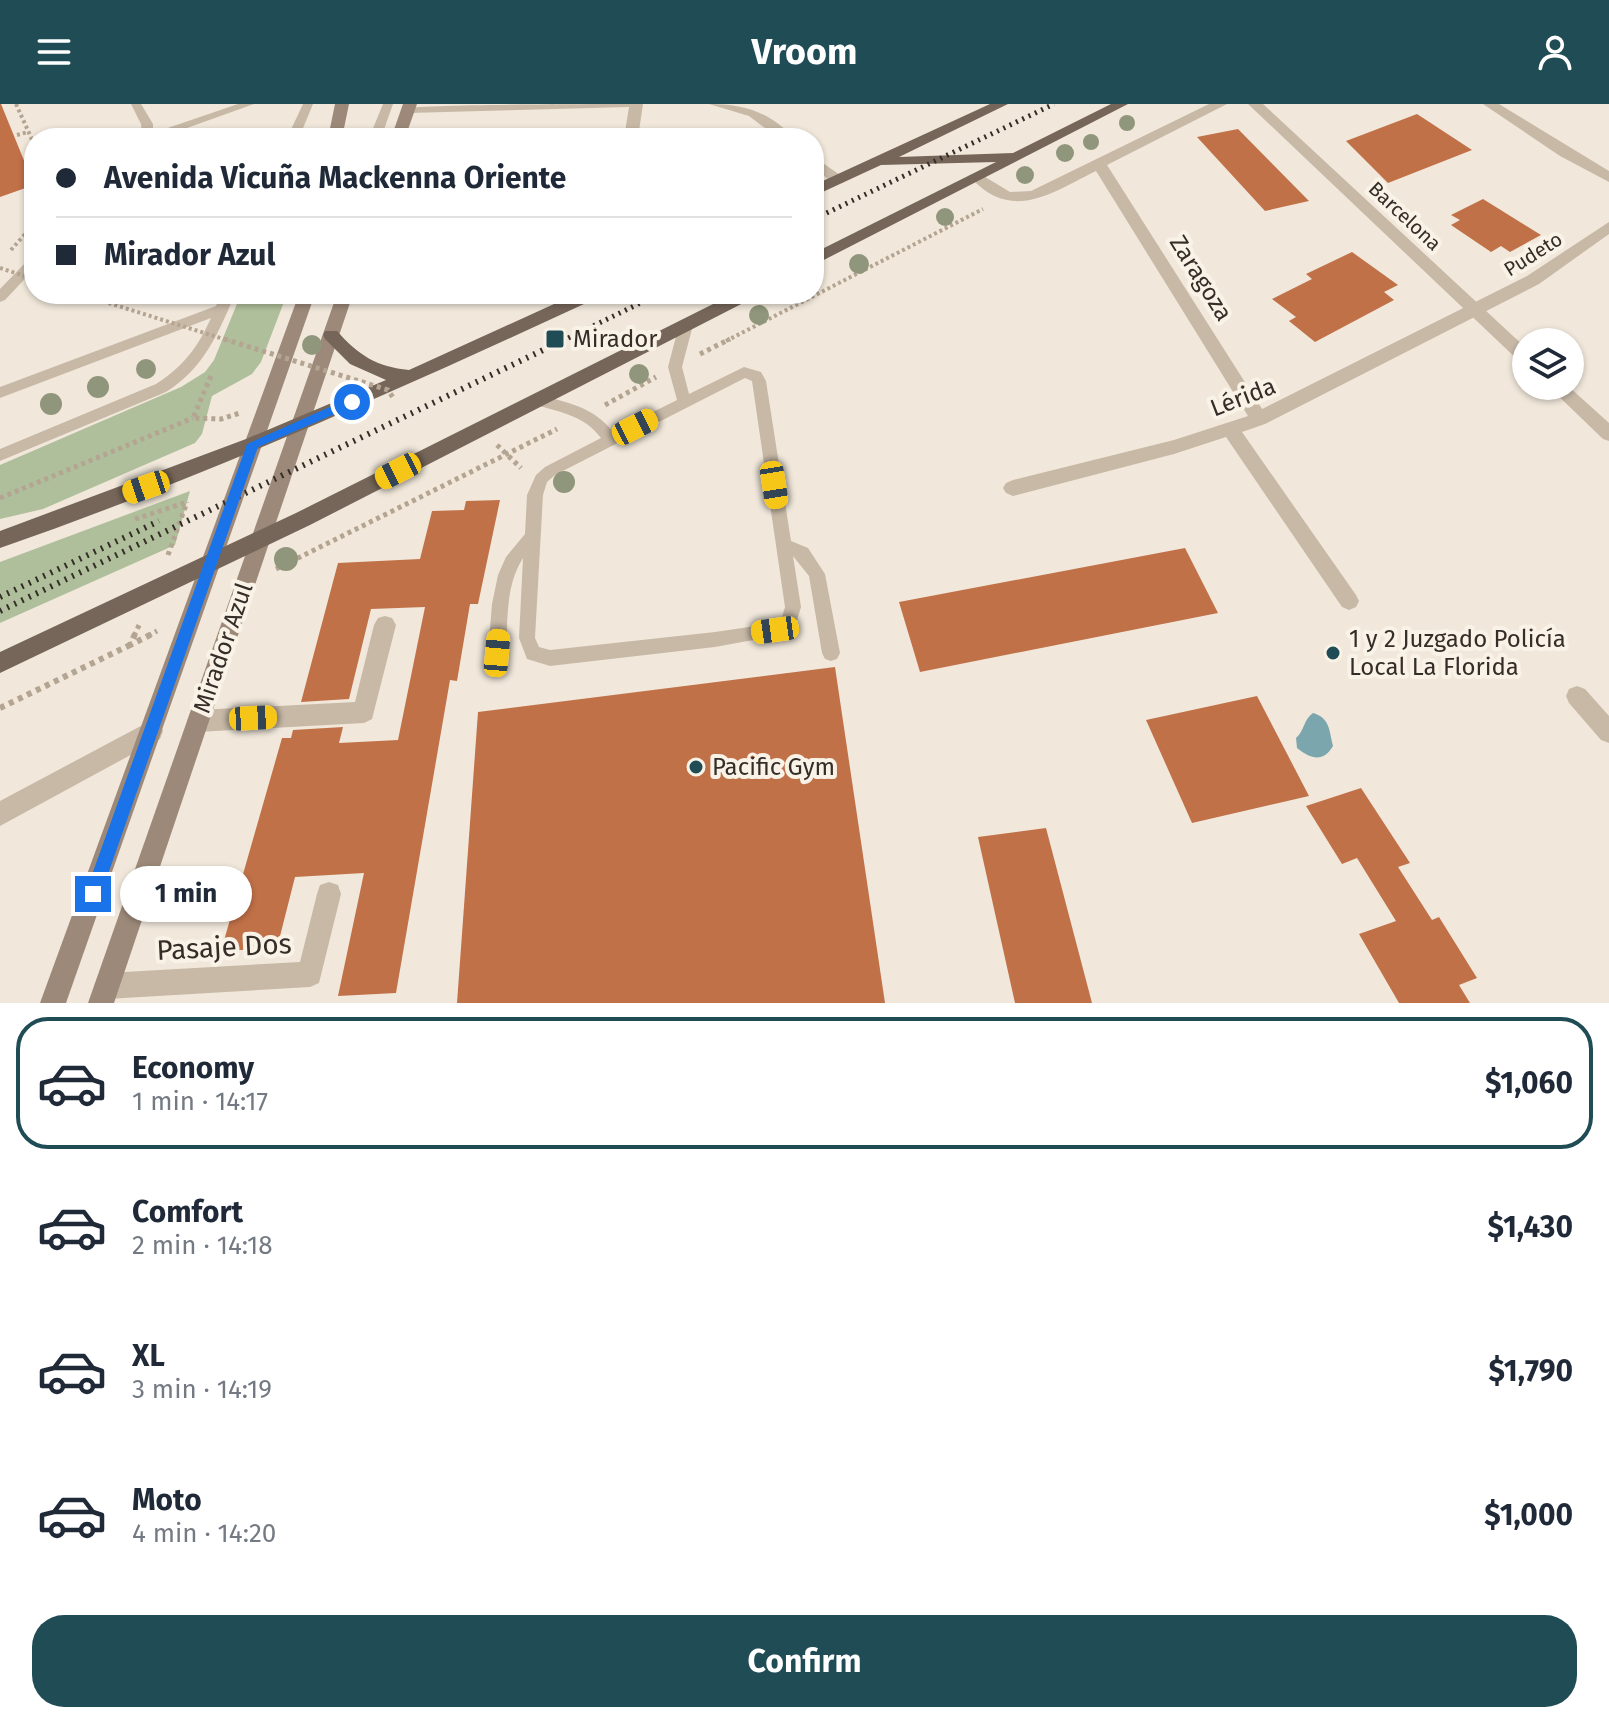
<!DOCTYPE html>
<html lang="en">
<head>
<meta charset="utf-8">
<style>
	body { margin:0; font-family:"Fira Sans",sans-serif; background:#f6f6f7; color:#1f2937; height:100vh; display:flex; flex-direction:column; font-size:30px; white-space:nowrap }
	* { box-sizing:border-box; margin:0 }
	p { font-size:26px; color:#747a83 }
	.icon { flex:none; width:44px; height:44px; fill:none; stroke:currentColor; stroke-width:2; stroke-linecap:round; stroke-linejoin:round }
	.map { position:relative; height:899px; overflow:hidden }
	.drawer { display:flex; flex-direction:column; background:#fff; flex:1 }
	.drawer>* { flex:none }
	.guide { position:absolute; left:24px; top:24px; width:800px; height:176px; border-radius:32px; box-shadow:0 2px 6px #0004; display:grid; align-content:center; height:176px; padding:0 32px; background:#fff }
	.fabs { position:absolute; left:1512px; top:224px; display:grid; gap:16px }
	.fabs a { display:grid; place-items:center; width:72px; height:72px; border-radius:50%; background:#fff; box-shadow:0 2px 6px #0004; font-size:40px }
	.end { position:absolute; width:36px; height:36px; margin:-18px; border:10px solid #1a73e8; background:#fff; box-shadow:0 0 0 4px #fff }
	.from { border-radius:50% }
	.bubble { position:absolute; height:56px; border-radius:28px; background:#fff; box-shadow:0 2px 6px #0004; font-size:26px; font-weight:700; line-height:56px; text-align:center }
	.car { position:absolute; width:24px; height:48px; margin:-24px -12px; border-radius:10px; box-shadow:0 0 6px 2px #0007; background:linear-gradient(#f5c518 24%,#345 0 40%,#f5c518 0 76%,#345 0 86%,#f5c518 0) }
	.guide b { display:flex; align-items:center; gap:28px; height:76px; font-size:30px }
	.guide b+b { border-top:2px solid #e0e1e3 }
	.guide i { width:20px; height:20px; background:#1f2937 }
	ul { padding:14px 0 0; list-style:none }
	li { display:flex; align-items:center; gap:24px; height:132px; margin:0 16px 12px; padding:0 16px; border:4px solid transparent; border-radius:32px }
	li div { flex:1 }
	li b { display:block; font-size:30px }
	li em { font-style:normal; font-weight:700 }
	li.selected { border-color:#1f4c55 }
	li>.icon { width:72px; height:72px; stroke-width:1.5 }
	.cta { display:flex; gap:16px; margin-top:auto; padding:16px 32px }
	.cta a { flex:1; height:92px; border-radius:32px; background:#1f4c55; color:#fff; font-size:32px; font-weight:700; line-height:92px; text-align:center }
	header { display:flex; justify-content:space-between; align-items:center; height:104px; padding:0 32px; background:#1f4c55; color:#fff; font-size:36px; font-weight:700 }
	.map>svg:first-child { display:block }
</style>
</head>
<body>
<header><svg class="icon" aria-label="menu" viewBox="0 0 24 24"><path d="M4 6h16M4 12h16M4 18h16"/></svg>Vroom<svg class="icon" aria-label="person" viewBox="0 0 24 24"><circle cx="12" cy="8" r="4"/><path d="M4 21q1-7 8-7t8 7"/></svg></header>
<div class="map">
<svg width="1609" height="899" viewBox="0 0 1609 899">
	<rect width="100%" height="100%" fill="#f1e8db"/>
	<g fill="#b0bf9b">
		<polygon points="241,190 287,190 261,258 252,270 212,292 202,330 195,339 43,405 0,415 0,361 181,283 205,268 214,256"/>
		<polygon points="190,387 175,441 0,519 0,458"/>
	</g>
	<path fill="#7ba6ad" d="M1313,609C1330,614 1329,626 1333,642C1323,659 1311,655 1297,644L1296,634C1305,626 1303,616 1313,609Z"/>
	<g fill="#c17148">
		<polygon points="1,0 34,81 0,93 0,0"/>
		<polygon points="1417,10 1472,46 1388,79 1346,37"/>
		<polygon points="1238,25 1309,97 1265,107 1197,33"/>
		<polygon points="1483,95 1541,131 1510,148 1501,142 1491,148 1451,121 1460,116 1451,111"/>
		<polygon points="1352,148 1398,181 1384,188 1394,196 1315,238 1289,217 1296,213 1272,195 1312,175 1306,170"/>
		<polygon points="500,396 478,500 470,500 457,577 450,576 396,889 338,892 364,769 295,773 277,844 221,847 282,634 291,634 293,626 343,623 339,639 398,636 425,503 371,505 349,595 301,598 338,459 420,455 432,407 464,406 466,397"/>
		<polygon points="1185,444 1218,509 920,568 899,498"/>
		<polygon points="835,563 885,899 457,899 478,608"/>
		<polygon points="1257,592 1309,692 1192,719 1146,616"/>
		<polygon points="1361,684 1410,759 1398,763 1432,816 1439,813 1477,874 1459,881 1470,899 1399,899 1359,830 1396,817 1357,754 1342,760 1306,702"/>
		<polygon points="1046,724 1092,899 1015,899 978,733"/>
	</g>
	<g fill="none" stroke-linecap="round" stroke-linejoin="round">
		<g stroke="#b4a492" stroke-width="4" stroke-dasharray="3 3" stroke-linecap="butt">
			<polyline points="16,0 34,40"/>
			<polyline points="17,31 28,28"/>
			<polyline points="11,146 34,120"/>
			<polyline points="726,237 983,105"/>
		</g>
		<g stroke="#b4a492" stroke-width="5" stroke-dasharray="4 4" stroke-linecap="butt">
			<polyline points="700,250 730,235"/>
			<polyline points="211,272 193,314 221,315 240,309"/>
			<polyline points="605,301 656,273"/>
			<polyline points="497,341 521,364"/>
			<polyline points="0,394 193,314"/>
			<polyline points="135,415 187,398"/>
			<polyline points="168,451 187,398"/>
			<polyline points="276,465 557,325"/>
			<polyline points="134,532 140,519"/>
			<polyline points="148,532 157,527"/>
		</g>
		<g stroke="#b4a492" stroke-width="6" stroke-dasharray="5 5" stroke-linecap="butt">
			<polyline points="135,530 130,541 152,530"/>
			<polyline points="0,604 130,541"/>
		</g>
		<g fill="#c8b9a7" fill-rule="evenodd">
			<polygon points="131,0 141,0 153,20 153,29 238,0 254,0 159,34 142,34 141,20"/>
			<polygon points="303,0 313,0 299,34 287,34"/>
			<polygon points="383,0 393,0 381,34 369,34"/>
			<polygon points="34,153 34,165 5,196 0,198 0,185 30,154"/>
			<path d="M221,190H235C218,230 204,264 166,288L0,357V345L156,280C183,263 198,243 211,214L0,294V283L216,202Z"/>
			<path d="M686,216L693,221L682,263L689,290L744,263L761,268L766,277L791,437L808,444L825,470L840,549L837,555L831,557L825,555L822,549L809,472L793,452L801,503L795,523L775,532L715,543L550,562L527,555L519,534L523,454C505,482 508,517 506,549L503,555L497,557L491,555L488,549L492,500L498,471L506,453L525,430L527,391L536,371L545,363L601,334C584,311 559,308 533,300L531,296L533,292L538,291C567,298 594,303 613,328L677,296L668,263L679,221ZM745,274L752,277L785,503L782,513L749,523L715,528L550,546L539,543L535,534L543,391L547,378L555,371Z"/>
		</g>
		<g fill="#c8b9a7" fill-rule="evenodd">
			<path d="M643,0L638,34H624L629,3L409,9L402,5C415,0 611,0 643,0Z"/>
			<path d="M709,0C744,0 770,8 794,34H778L749,12Z"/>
			<path d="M1209,0H1227L1107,61L1262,305L1527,172L1609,118V130L1539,180L1265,320L1242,328L1356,491L1359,497L1356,503L1349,506L1342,503L1226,333L1174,350L1013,392L1006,389L1003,384L1006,379L1013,376L1174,336L1248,312L1096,67C1051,89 1012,119 970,73L977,68L1010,88L1031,87Z"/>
			<polygon points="1483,0 1499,0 1609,67 1609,78 1560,52"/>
			<polygon points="814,53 843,73 843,79 833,79 814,64"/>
			<polygon points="385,512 392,514 396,521 372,615 364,619 198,628 190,625 187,617 190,609 198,606 355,598 374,521 378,514"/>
			<polygon points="1577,582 1585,585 1609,612 1609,639 1601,636 1569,599 1566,592 1569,585"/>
			<polygon points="152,616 160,619 163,627 160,635 0,722 0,697"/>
			<polygon points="329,778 338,781 341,790 319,879 310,883 107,895 98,891 94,882 98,873 107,869 300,858 317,790 320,781"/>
		</g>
		<g fill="#c8b9a7" fill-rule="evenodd">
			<polygon points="1248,0 1263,0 1526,244 1526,260 1520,258"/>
			<polygon points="1548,282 1568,282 1609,319 1609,337 1603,335"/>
		</g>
		<g fill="#9c8979" fill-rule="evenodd">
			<polygon points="335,0 349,0 342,34 328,34"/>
			<polygon points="403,0 417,0 405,34 391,34"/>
			<polygon points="299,190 315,190 66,899 40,899"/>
			<polygon points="337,190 353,190 114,899 88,899"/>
		</g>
		<g fill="#766659" fill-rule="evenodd">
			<polygon points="990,0 1008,0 899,53 1013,49 1111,0 1128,0 814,161 814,149 996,58 881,61 814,92 814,81"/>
			<path d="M576,190H599L597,194C401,285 204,373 0,444V427L246,335L386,276L350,260L325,235L323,231L325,227H337C358,251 377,263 409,266Z"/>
			<polygon points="733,190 755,190 753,194 310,421 0,569 0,548 296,409"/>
		</g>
		<g stroke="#352d28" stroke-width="5" stroke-dasharray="2 5" stroke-linecap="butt">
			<polyline points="814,115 1054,0"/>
			<polyline points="562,237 659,190"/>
		</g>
		<g stroke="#352d28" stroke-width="6" stroke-dasharray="2 6" stroke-linecap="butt">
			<polyline points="0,493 159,417"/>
			<polyline points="0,507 566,235"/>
		</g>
		<g stroke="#b4a492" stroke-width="4" stroke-dasharray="3 3" stroke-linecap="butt">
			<polyline points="0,164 34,175"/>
			<polyline points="80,190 230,237"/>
		</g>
		<polyline stroke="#b4a492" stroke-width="5" stroke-dasharray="4 4" stroke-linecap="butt" points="224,235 388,286 394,295"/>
	</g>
	<g fill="#90967b">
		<circle cx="1127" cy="19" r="8"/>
		<circle cx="1091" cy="38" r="8"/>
		<circle cx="1065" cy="49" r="9"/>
		<circle cx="1025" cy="71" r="9"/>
		<circle cx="945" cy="113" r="9"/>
		<circle cx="859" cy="160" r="10"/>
		<circle cx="759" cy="211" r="10"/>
		<circle cx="312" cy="241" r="10"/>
		<circle cx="146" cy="265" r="10"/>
		<circle cx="639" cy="270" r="10"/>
		<circle cx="98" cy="283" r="11"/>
		<circle cx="51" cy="300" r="11"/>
		<circle cx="564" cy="378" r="11"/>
		<circle cx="286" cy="455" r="12"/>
	</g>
	<polygon fill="#1a73e8" points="352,293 357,298 356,301 258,343 101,790 98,796 87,796 85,790 247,340"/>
	<g fill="#1f4c55" stroke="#f9f2e7" stroke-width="3">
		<rect x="545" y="225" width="20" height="20" rx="4"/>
		<circle cx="1333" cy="549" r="8"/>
		<circle cx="696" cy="663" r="8"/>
	</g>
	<g text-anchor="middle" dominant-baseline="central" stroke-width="8" stroke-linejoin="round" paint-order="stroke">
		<g font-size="20" fill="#352d28" stroke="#f9f2e7">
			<text transform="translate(1405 112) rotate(43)">Barcelona</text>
			<text transform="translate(1533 150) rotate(-32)">Pudeto</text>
		</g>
		<g font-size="24" fill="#352d28" stroke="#f9f2e7">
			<text transform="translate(1201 174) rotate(58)">Zaragoza</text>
			<text transform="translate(1243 293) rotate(-21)">Lérida</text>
			<text transform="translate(223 544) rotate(-71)">Mirador Azul</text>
		</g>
		<g font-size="24" fill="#352d28" stroke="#f9f2e7" text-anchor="start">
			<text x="573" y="235">Mirador</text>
			<text x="1349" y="535">1 y 2 Juzgado Policía<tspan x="1349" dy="28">Local La Florida</tspan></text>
			<text x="712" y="663">Pacific Gym</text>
		</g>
		<g font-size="28" fill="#352d28" stroke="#f9f2e7">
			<text transform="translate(224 843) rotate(-3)">Pasaje Dos</text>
		</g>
	</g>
</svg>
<div class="fabs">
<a><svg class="icon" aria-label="layers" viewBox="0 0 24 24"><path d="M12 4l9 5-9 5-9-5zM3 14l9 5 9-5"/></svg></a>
</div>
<i class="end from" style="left:352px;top:298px"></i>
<i class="end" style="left:93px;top:790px"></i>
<div class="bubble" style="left:120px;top:762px;width:132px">1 min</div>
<i class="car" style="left:635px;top:323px;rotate:63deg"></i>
<i class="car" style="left:398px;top:367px;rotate:243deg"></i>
<i class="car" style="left:774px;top:381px;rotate:171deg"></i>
<i class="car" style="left:146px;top:383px;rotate:251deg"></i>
<i class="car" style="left:775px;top:526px;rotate:262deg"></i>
<i class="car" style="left:497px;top:549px;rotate:5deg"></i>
<i class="car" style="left:253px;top:614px;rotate:87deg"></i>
<div class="guide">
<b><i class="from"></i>Avenida Vicuña Mackenna Oriente</b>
<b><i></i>Mirador Azul</b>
</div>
</div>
<section class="drawer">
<ul>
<li class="selected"><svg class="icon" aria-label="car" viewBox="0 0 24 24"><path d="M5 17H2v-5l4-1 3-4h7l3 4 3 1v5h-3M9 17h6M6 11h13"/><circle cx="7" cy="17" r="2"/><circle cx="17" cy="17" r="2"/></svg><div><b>Economy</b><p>1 min · 14:17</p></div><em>$1,060</em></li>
<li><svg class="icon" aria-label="car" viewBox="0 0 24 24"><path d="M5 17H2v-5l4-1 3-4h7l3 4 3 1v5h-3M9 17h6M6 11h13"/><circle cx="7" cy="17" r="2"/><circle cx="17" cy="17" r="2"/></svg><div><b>Comfort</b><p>2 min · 14:18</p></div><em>$1,430</em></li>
<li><svg class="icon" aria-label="car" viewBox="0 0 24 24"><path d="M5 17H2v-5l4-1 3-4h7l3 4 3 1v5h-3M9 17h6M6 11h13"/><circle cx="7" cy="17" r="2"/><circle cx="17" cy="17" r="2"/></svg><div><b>XL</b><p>3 min · 14:19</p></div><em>$1,790</em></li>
<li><svg class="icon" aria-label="car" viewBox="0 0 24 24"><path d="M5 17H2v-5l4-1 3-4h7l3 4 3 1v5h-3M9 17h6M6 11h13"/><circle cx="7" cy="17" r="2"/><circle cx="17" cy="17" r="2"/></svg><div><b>Moto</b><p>4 min · 14:20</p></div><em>$1,000</em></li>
</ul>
<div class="cta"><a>Confirm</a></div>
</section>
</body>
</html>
